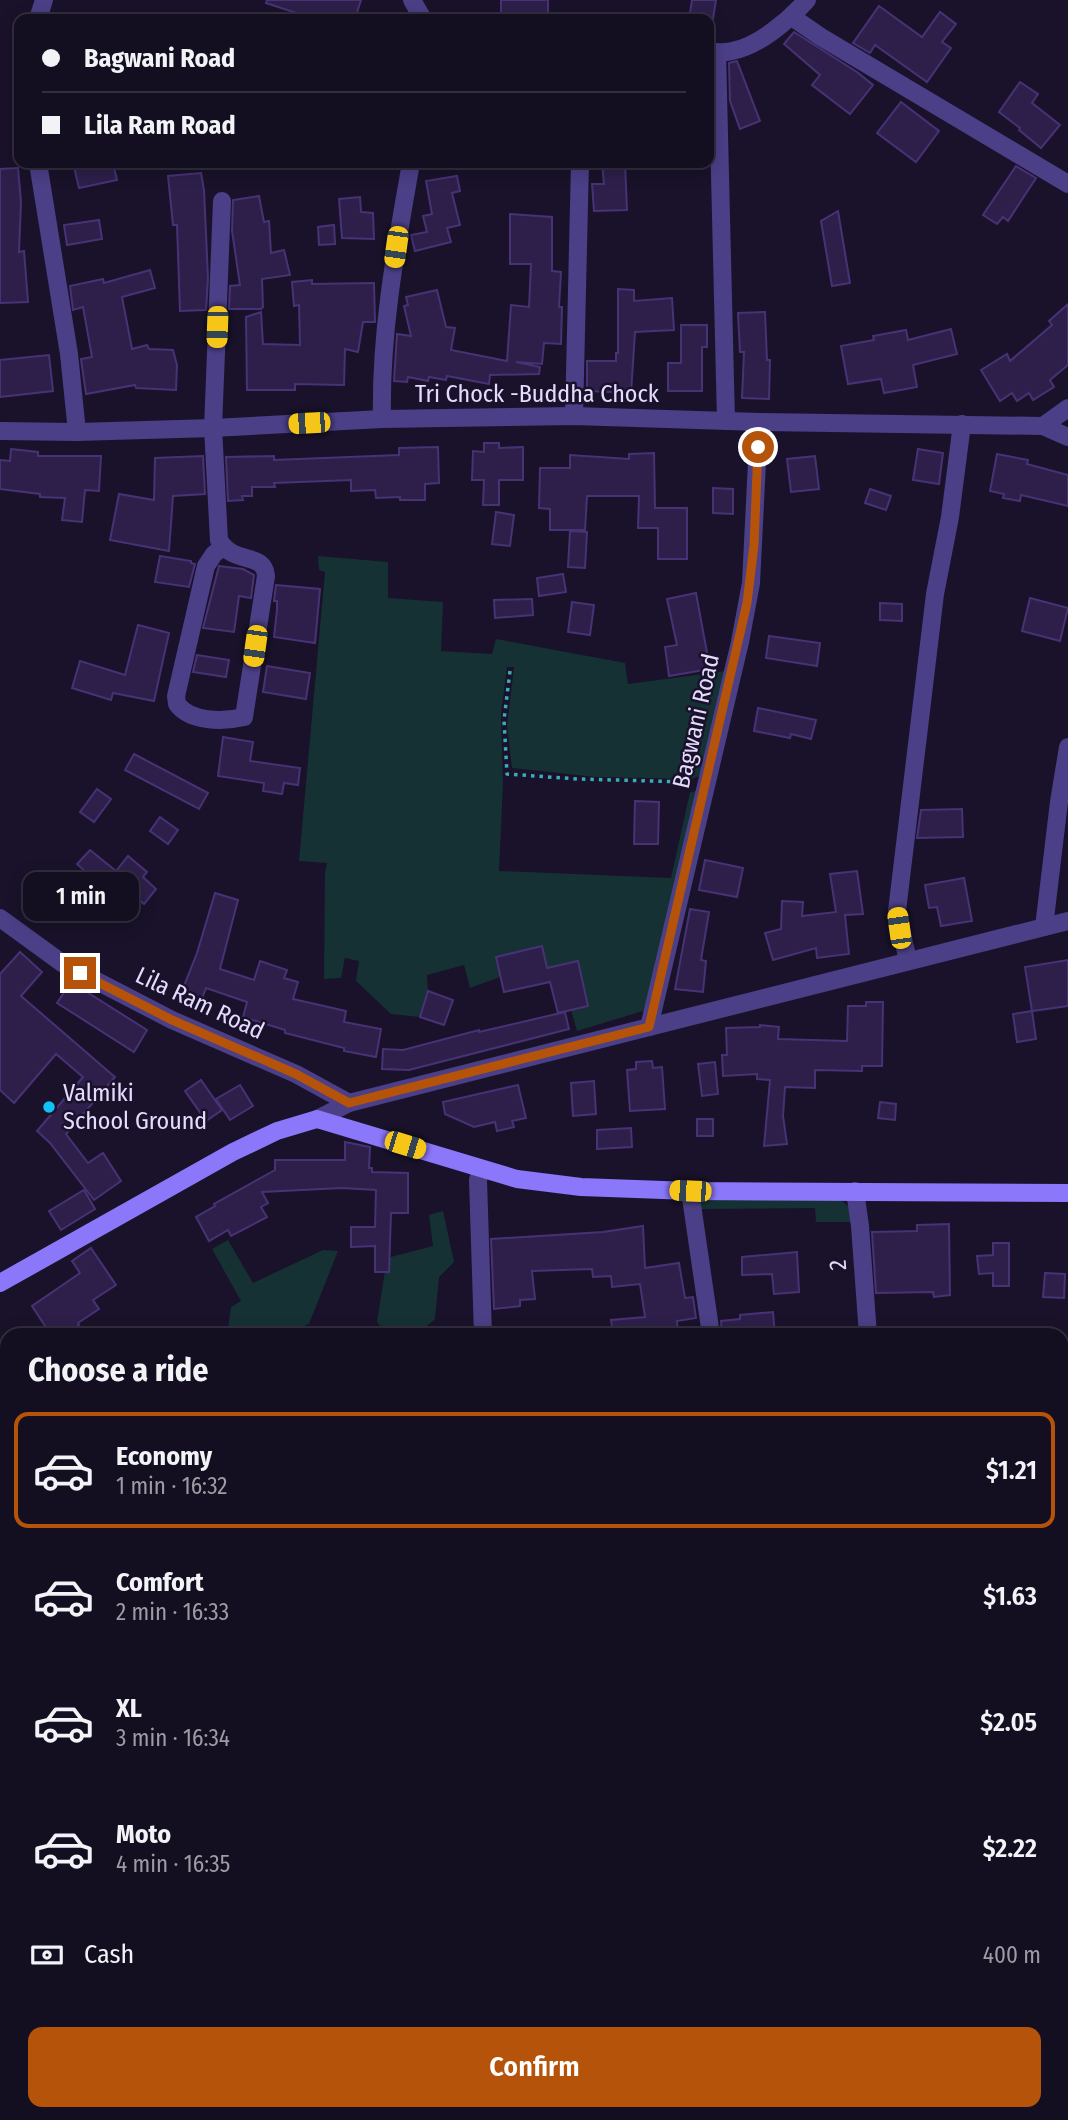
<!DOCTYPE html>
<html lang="en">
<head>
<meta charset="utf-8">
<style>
	body { margin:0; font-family:"Fira Sans Condensed",sans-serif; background:#1c1729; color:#f1f3f6; height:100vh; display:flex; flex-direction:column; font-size:26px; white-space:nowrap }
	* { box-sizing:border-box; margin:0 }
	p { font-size:23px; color:#9d9ca5 }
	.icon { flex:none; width:38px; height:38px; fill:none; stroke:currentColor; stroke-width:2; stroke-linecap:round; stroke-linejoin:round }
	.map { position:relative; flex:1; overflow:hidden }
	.side { position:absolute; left:0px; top:1328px; width:1069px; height:793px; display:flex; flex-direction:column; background:#130e20; border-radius:21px 21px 0 0; box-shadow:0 4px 18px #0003,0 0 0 2px #322e3e }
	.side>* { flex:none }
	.top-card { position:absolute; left:14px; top:14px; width:700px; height:154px; border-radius:14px; box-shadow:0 4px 18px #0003,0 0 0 2px #322e3e; display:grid; align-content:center; height:154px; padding:0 28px; background:#130e20 }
	.end { position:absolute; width:32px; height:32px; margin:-16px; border:9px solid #b45309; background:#fff; box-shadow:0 0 0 4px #fff }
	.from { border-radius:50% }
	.bubble { position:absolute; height:49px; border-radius:14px; background:#130e20; box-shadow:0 4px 18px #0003,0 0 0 2px #322e3e; font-size:23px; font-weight:600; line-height:49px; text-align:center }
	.car { position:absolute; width:21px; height:42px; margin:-21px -10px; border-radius:9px; box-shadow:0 0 5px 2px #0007; background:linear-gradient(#f5c518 24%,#345 0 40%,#f5c518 0 76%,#345 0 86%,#f5c518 0) }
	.top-card b { display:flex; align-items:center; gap:24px; height:66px; font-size:26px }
	.top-card b+b { border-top:2px solid #322e3e }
	.top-card i { width:18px; height:18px; background:#f1f3f6 }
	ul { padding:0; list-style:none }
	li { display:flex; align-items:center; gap:21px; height:116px; margin:0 14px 10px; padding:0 14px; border:4px solid transparent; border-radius:14px }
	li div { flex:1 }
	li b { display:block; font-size:26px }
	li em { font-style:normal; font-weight:600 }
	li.selected { border-color:#b45309 }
	li>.icon { width:63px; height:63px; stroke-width:1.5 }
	h2 { padding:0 28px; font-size:32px; line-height:84px }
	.pay { display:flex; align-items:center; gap:18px; height:77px; padding:0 28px; font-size:26px }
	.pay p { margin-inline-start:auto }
	.cta { display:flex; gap:14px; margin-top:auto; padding:14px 28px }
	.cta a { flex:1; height:80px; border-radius:14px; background:#b45309; color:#fff; font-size:28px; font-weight:600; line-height:80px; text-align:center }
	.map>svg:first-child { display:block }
</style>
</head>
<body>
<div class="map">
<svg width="1068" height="2120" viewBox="0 0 1068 2120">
	<rect width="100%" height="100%" fill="#19122a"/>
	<g fill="#153134">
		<polygon points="318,556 388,562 388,598 443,602 441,651 492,654 496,639 625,663 628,684 726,671 702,775 692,779 596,777 512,768 507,725 514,667 507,667 501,714 503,783 499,871 671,878 690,792 699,791 647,1003 643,1011 577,1031 571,1010 588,1006 578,961 547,968 541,946 496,957 500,977 470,988 464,965 427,975 428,991 420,1017 391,1014 356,981 359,961 345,958 341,978 324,979 325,872 327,863 299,861 325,572 319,570"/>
		<polygon points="840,1199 850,1208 860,1335 851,1222 816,1222 815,1208 699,1209 698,1202 703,1200"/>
		<polygon points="443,1211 454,1262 439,1277 435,1319 417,1335 386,1333 377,1322 387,1258 433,1246 429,1215"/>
		<polygon points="228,1240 253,1283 323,1250 338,1251 309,1324 297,1329 293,1335 227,1335 231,1307 241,1301 212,1249"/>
		<polygon points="1068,1641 1068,1843 1062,1847 1062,1752 1067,1749 1062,1737 1062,1643"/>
		<polygon points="15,2114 343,2114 346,2120 7,2120"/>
		<polygon points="412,2114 555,2114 550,2120 398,2120"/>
		<polygon points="706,2114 819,2114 811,2120 698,2120"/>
	</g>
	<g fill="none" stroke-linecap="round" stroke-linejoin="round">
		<g stroke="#0d1b47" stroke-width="21">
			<polyline points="1062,1899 1068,1894"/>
			<polyline points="750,2120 758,2114"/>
		</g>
	</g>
	<g fill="#2d1f4a" stroke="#473275" stroke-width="2">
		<polygon points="267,0 361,0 355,19 315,19 266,3"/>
		<rect x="501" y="0" width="47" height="19"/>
		<polygon points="692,0 716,0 713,19 689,19"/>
		<polygon points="879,6 922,37 940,12 956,24 942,42 951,48 927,82 875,45 870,53 853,43"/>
		<polygon points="794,32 857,72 873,85 850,114 812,85 820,75 784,44"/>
		<polygon points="737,61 760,121 740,129 730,101 729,63"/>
		<polygon points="1020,82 1038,94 1032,103 1060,125 1041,148 1019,130 1020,128 999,112"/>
		<polygon points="901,102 939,131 916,162 877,133"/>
		<polygon points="93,163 113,163 117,180 79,188 74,167"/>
		<polygon points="602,163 625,163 627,210 594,211 592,184 604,184"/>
		<polygon points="1016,166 1036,178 1008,221 1003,217 997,224 983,215"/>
		<polygon points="18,168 21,202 19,252 24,251 28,302 0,303 0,169"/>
		<polygon points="201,173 204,190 208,278 206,310 180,311 177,225 173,225 168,176"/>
		<polygon points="457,176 460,191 452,193 460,225 447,228 451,242 415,251 411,235 427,232 423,216 432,214 426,181"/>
		<polygon points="259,196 264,222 269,221 271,253 284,250 290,275 262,279 263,307 261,309 229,309 230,286 240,285 232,231 233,200"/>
		<polygon points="360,197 361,212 373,213 374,239 342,238 339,199"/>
		<polygon points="838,211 850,283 832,286 821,221"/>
		<polygon points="510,214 552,217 552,271 561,272 559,307 562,307 561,344 544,343 542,364 516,362 540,367 539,374 490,375 489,384 447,376 446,380 429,377 428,381 408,377 407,382 394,381 397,334 411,336 404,306 408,305 406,297 437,290 446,327 455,328 451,350 507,361 511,305 529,307 531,264 510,264"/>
		<polygon points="99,220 102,239 67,245 64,225"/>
		<polygon points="334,225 335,244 319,245 318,227"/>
		<polygon points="150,270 155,288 122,297 132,349 147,345 149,349 173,350 177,365 176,390 136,388 135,385 86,394 81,359 92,357 83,307 73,310 70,286 103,279 104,283"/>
		<polygon points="312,280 312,284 374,283 375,322 363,322 358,352 345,349 344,385 295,384 295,390 247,390 246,317 261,312 263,344 300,345 299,305 294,306 292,282"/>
		<polygon points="618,289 634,290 634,301 672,298 674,330 635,332 631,393 587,391 587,361 616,361 616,353 618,353"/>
		<polygon points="1068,304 1068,365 1050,380 1054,387 1033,400 1029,393 1017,401 1012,393 1000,401 981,370 1007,354 1010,361 1052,325 1049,321"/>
		<polygon points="765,312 767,360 770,360 769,399 742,398 744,352 740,352 738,313"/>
		<polygon points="681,325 707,325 707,347 702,347 702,391 668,391 668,363 681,363"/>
		<polygon points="951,329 957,354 913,365 917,387 884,393 881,379 848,384 841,346 874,340 873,336 906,330 908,340"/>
		<polygon points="49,355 53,391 0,397 0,360"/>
		<polygon points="484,443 499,443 499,448 523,447 523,480 499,480 499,505 483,505 484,480 472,480 473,451 484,452"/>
		<polygon points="438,447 439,483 425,484 425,500 400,500 400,497 376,498 375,490 351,491 351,480 274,483 275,487 252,487 252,496 242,496 243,500 228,501 226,457 274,456 274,460 399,455 399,448"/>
		<polygon points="11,449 38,452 38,456 101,456 99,491 85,490 82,522 62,520 65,498 40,497 40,494 0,489 0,460 10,461"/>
		<polygon points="918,449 943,453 939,484 913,480"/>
		<polygon points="654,453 655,508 687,508 687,559 658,559 658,528 638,528 639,496 587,496 585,530 550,530 550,509 539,508 540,468 570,468 570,455 629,459 629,454"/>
		<polygon points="997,454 1028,460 1027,464 1068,475 1068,506 1021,495 1020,501 1003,498 1004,494 990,491"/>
		<polygon points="203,456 205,494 173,496 169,551 110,540 119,494 154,500 155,458"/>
		<polygon points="815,456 819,489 791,492 787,459"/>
		<polygon points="713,488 733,489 733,514 713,513"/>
		<polygon points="870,489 891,496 886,510 865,503"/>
		<polygon points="496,512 514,515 510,546 492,544"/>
		<polygon points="570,531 587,532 585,568 568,567"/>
		<polygon points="160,556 191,561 191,563 195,564 189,587 155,582"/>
		<polygon points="219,566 243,569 254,575 251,598 239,596 234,632 203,628"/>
		<polygon points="563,574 566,592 539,596 537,578"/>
		<polygon points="276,585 320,589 315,643 274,637 277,610 277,601 274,601"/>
		<polygon points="696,593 710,669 669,676 665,647 677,645 667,599"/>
		<polygon points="1030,598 1068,608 1060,641 1022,631"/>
		<polygon points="532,599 533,615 495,618 494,600"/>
		<polygon points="572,602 594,605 590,635 568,632"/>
		<polygon points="880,603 902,604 902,621 880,620"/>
		<polygon points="138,625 169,633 154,701 113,693 111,700 72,688 80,661 125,675"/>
		<polygon points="769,636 820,643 817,666 766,658"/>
		<polygon points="197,655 229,660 226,677 193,672"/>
		<polygon points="267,666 310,673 306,699 263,692"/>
		<polygon points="758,708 816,720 811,739 791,734 790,738 754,731"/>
		<polygon points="223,737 253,742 250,761 300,768 298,785 284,783 282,794 263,791 264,783 218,776"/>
		<polygon points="134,754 208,793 199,809 125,770"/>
		<polygon points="97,789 111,799 94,822 80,812"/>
		<polygon points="635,801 659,802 658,844 634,844"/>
		<polygon points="962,809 963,837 917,838 921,810"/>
		<polygon points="160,817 178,830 168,844 150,831"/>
		<polygon points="90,850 116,871 128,856 147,872 143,877 156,889 144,904 125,888 114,902 109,898 105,902 82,883 89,875 77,864"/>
		<polygon points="705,860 743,868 737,897 699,890"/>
		<polygon points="857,871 863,914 845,915 849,954 817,958 816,948 773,960 765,933 781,929 782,901 803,902 802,916 836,912 830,874"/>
		<polygon points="964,878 972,921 941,926 937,907 929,908 925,885"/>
		<polygon points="215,893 238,900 220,969 254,980 260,961 287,970 284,978 298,982 293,999 346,1011 344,1022 381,1029 376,1057 344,1051 344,1048 285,1033 285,1030 243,1017 247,1002 206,988 200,1004 180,996 197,953"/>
		<polygon points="690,909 709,912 701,960 706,961 703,992 675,989"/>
		<polygon points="542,946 547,968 578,961 588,1006 558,1013 550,982 504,992 496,957"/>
		<polygon points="20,952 42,972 21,996 115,1077 66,1134 88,1163 103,1153 121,1181 94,1200 50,1143 37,1131 83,1077 56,1054 14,1103 0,1090 0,974"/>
		<polygon points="1068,960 1068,1006 1032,1011 1025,967"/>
		<polygon points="71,982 147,1030 134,1052 57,1003"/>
		<polygon points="428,991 453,1000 444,1025 420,1017"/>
		<polygon points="866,1002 883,1002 882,1066 862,1066 862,1071 815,1070 815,1088 785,1087 783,1116 787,1144 764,1146 770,1080 757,1079 757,1074 723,1076 722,1055 727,1055 726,1028 760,1027 760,1025 779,1027 778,1039 847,1041 848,1006 866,1006"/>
		<polygon points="1032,1011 1036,1039 1017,1042 1013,1014"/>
		<polygon points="565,1012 569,1029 409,1070 382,1069 383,1049 403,1050 479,1030 479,1032"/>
		<polygon points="652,1061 653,1068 662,1067 665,1109 630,1111 627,1070 636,1069 636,1062"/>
		<polygon points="715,1062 718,1094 702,1096 698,1064"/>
		<polygon points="201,1080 222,1110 206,1121 185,1091"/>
		<polygon points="594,1081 596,1114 573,1116 571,1083"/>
		<polygon points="240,1085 253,1106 230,1120 216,1099"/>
		<polygon points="518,1085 526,1118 512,1121 514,1127 497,1131 495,1122 474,1127 445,1114 443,1102"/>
		<polygon points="880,1102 896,1104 895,1120 878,1118"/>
		<rect x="697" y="1119" width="16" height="17"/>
		<polygon points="631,1128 632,1147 597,1149 597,1130"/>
		<polygon points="345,1142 370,1147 369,1168 372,1168 372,1172 408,1173 408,1213 391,1213 389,1272 375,1272 375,1246 351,1247 351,1227 375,1227 376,1190 342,1188 262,1192 268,1203 261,1207 267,1217 231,1236 228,1230 209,1241 196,1217 215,1206 214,1204 275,1170 275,1160 345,1160"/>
		<polygon points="84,1190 95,1209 61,1230 49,1211"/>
		<polygon points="949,1224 950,1295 934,1297 933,1292 876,1293 872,1232 917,1231 917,1225"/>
		<polygon points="643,1226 645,1268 679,1263 685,1298 693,1297 696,1318 677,1321 678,1335 613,1335 611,1320 645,1317 640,1284 612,1287 611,1276 593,1277 592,1269 532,1271 535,1299 520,1300 520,1306 494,1309 491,1239 603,1232"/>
		<polygon points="993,1243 1009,1243 1009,1286 993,1286 993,1273 979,1274 977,1256 993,1255"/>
		<polygon points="91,1248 116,1285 93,1300 99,1309 78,1323 79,1325 63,1335 51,1335 32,1306 80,1273 72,1261"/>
		<polygon points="797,1252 799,1292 774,1294 772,1274 742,1275 742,1257"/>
		<polygon points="1045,1273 1065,1274 1064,1298 1043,1297"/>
		<polygon points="773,1312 775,1335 722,1335 721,1321 740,1319 740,1315"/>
	</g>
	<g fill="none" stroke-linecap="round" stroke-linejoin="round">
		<g stroke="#36afb8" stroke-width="3.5" stroke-dasharray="3.5 5" stroke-linecap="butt">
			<polyline points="510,671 504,720 507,774 578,779 689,782"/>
			<polyline points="1062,1849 1068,1845"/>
			<polyline points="435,2120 441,2114"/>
			<polyline points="672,2120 681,2114"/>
		</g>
		<g stroke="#4b3f87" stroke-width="10">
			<polyline points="1062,1436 1068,1435"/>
			<polyline points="1062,1623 1068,1621"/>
		</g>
		<g stroke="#4b3f87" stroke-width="18">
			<polyline points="412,0 423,19"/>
			<polyline points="792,17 821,37 1068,184"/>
			<polyline points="38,19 44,0"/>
			<polyline points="717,52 726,421"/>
			<path d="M709,53C716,52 724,53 732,51C759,46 789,20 807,0"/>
			<polyline points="38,163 69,354 77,432"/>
			<path d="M222,201L213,428L219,540C234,566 264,551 266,576L244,717C223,722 190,722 177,704L176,696L206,566L214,554L223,547"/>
			<polyline points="574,416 580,163"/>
			<path d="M382,419C380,333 396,248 411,163"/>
			<polyline points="1043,426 1068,437"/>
			<polyline points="0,918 62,963 172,1020 296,1074 349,1103"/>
			<polyline points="1044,927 1059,802 1068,747"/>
			<polyline points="908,961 897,911 935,594 950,517 962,424"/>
			<polyline points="649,1027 740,642 751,583 759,422"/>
			<polyline points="317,1119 349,1103 1068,921"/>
			<polyline points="481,1169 478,1180 483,1335"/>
			<polyline points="690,1191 711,1335"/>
			<polyline points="855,1191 860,1226 868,1335"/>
			<polyline points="0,1942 7,1937"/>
		</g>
		<polyline stroke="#4b3f87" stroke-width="18" points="0,431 77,432 213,428 382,419 574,416 759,422 1043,426 1068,408"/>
		<polyline stroke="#8b77fa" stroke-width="18" points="0,1283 233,1152 277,1131 317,1119 517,1179 581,1187 690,1191 1068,1193"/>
	</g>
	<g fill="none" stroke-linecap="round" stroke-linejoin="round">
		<polyline stroke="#b45309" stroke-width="9" points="80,973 172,1020 296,1074 349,1103 649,1027 747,603 754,545 758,447"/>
	</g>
	<circle fill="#10c2f5" stroke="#19122a" stroke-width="2.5" cx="49" cy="1107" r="7"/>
	<g text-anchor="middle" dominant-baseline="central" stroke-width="5" stroke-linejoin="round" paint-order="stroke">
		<g font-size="24" fill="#e4dcfe" stroke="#19122a">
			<text x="537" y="394">Tri Chock -Buddha Chock</text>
			<text transform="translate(696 721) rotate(-77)">Bagwani Road</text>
			<text transform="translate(200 1003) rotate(25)">Lila Ram Road</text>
			<text transform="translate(838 1265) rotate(-94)">2</text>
		</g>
		<g font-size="24" fill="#e4dcfe" stroke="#19122a" text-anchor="start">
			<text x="63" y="1093">Valmiki<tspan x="63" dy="28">School Ground</tspan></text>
		</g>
	</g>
</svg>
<i class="end from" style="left:758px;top:447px"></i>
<i class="end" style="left:80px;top:973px"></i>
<div class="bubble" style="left:23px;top:872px;width:116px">1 min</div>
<i class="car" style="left:396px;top:247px;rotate:188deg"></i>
<i class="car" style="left:217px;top:327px;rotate:182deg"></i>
<i class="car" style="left:309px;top:423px;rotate:267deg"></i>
<i class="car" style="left:255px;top:646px;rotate:188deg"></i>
<i class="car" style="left:899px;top:928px;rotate:352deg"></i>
<i class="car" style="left:405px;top:1145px;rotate:107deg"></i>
<i class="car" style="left:690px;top:1191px;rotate:272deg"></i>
<div class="top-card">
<b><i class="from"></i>Bagwani Road</b>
<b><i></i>Lila Ram Road</b>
</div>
<section class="side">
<h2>Choose a ride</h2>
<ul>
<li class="selected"><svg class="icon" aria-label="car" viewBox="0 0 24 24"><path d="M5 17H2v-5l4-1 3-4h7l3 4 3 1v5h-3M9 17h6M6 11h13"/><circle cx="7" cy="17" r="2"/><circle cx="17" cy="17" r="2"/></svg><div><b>Economy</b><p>1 min · 16:32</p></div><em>$1.21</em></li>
<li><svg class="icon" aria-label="car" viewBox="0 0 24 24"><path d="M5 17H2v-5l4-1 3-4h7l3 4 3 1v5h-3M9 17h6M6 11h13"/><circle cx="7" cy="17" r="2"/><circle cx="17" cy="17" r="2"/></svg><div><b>Comfort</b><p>2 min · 16:33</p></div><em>$1.63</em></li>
<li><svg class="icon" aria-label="car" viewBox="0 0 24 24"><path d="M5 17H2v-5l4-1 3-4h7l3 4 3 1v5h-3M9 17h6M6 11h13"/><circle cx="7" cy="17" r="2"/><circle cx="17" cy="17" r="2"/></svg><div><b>XL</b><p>3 min · 16:34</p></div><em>$2.05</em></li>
<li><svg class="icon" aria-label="car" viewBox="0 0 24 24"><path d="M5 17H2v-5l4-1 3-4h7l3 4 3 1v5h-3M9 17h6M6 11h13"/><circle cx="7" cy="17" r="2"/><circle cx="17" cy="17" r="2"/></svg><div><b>Moto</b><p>4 min · 16:35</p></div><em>$2.22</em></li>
</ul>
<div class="pay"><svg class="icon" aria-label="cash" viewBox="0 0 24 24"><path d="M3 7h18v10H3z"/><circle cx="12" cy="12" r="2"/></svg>Cash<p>400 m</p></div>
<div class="cta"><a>Confirm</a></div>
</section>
</div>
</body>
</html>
